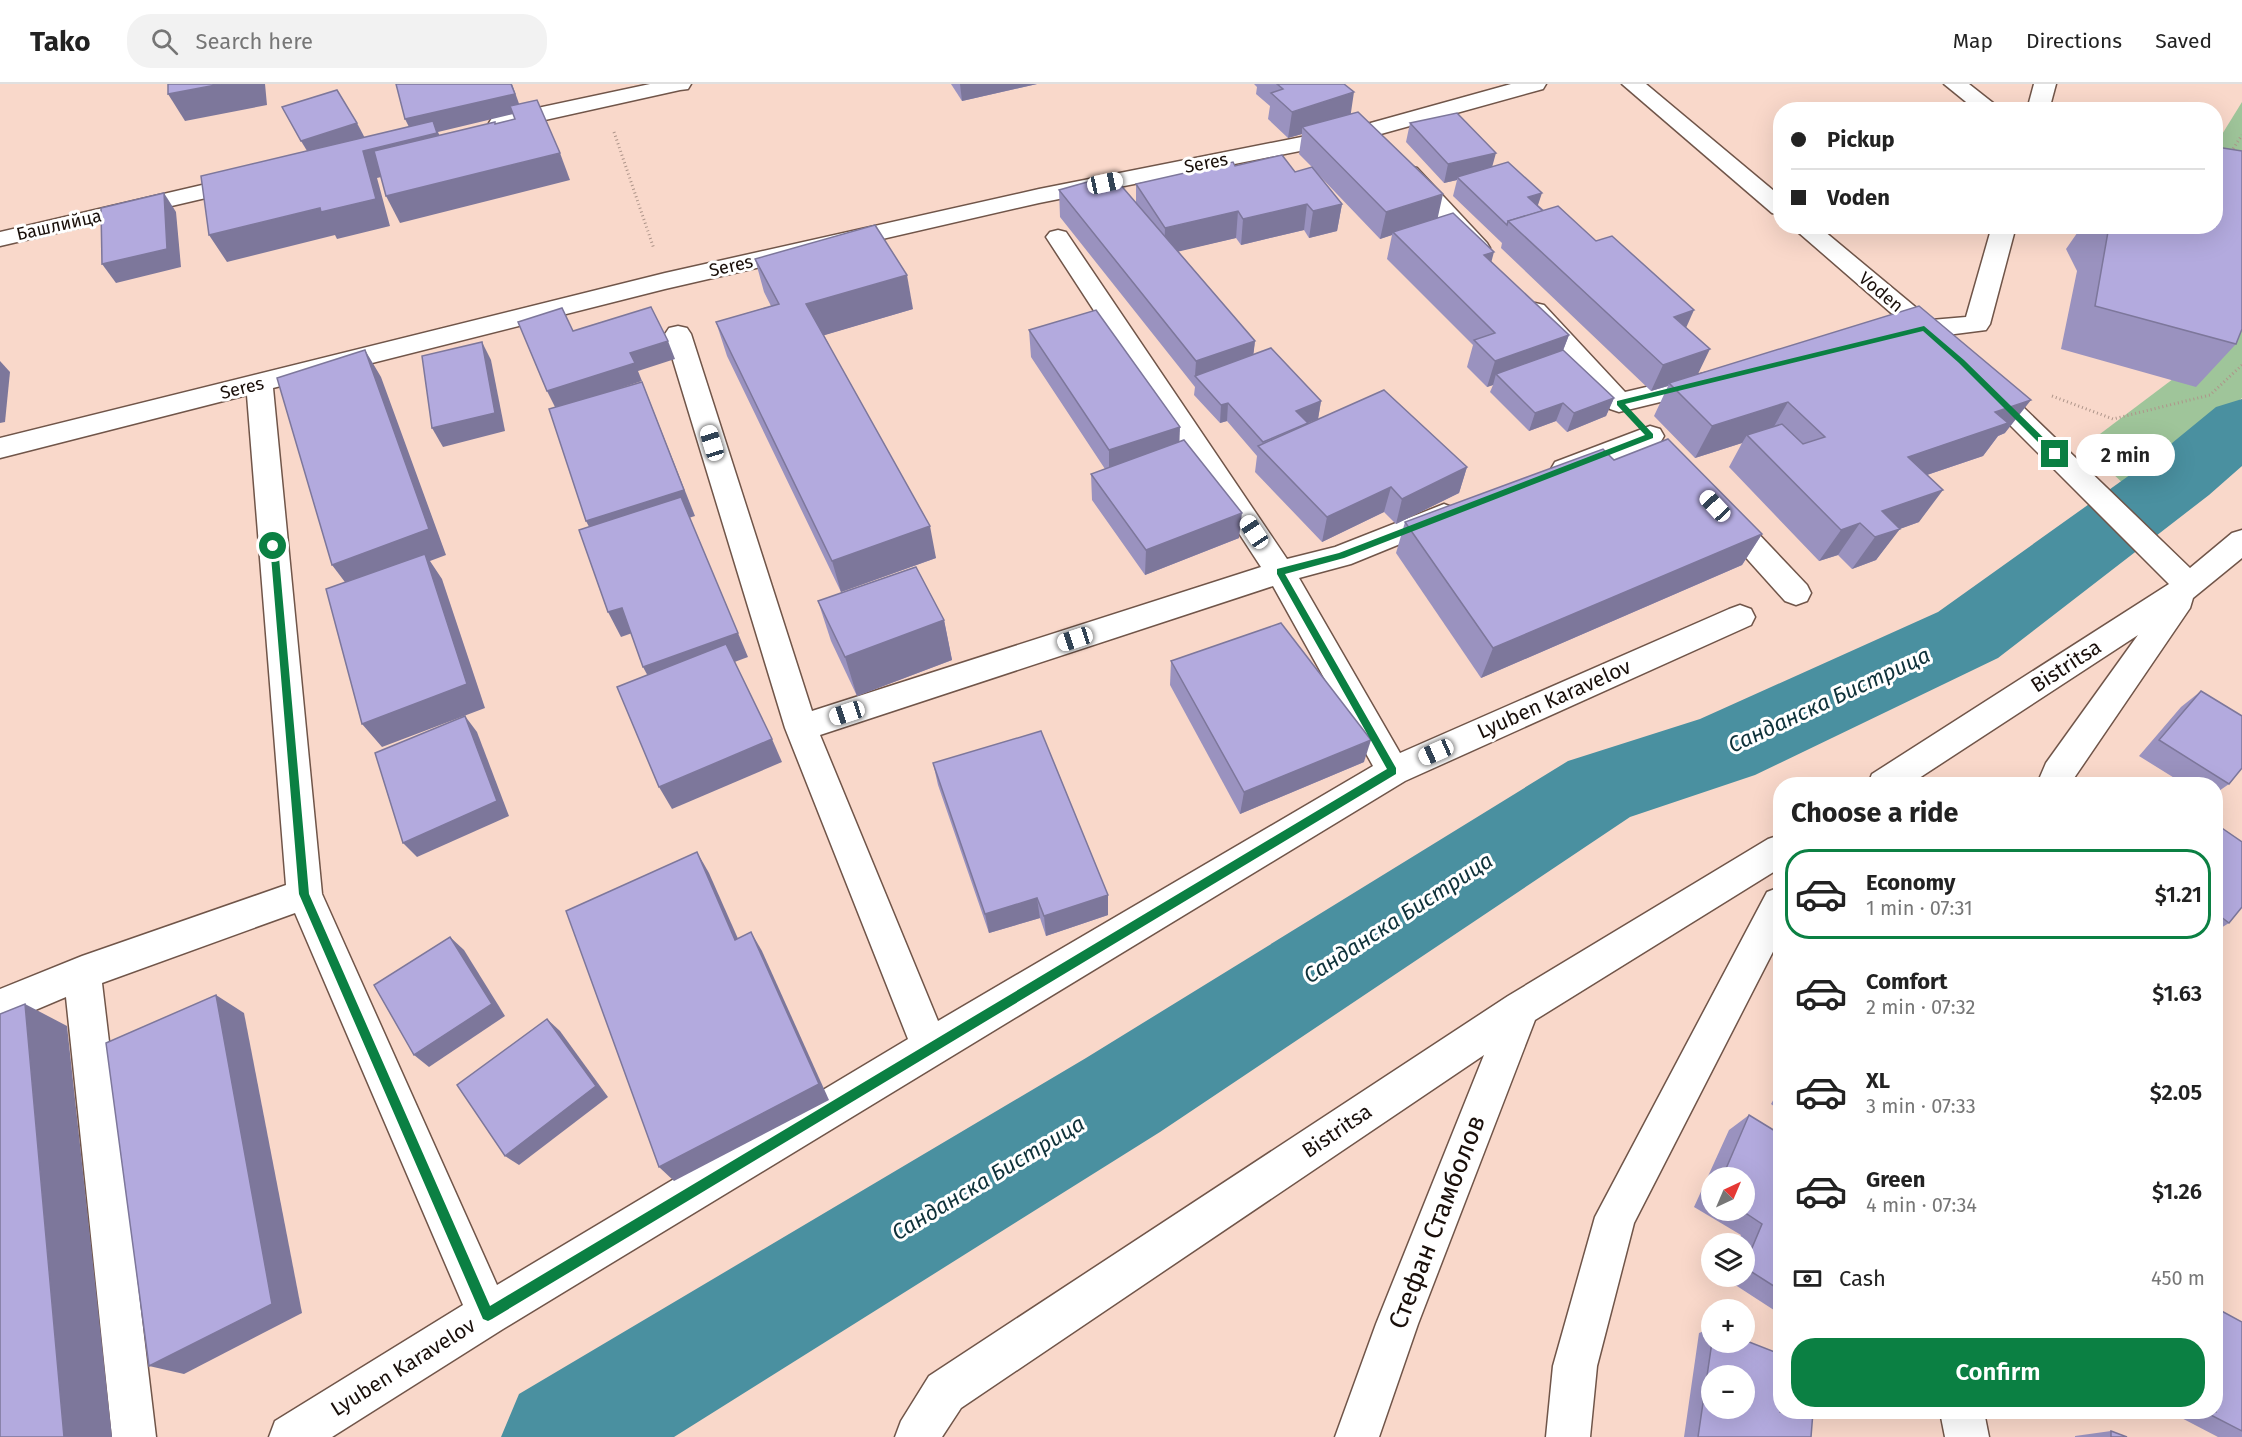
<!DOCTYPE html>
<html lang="en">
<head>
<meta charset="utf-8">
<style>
	body { margin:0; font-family:"Fira Sans",sans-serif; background:#f2f2f2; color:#222; height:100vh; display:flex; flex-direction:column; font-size:22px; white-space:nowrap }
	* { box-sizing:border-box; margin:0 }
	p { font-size:20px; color:#767676 }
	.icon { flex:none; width:33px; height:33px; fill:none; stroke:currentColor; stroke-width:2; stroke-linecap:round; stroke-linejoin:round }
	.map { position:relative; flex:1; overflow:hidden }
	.drawer { position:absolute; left:1773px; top:693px; width:450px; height:642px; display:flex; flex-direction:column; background:#fff; border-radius:24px; box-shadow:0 6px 24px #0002 }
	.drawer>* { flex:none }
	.hud { position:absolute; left:1773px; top:18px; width:450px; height:132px; border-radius:24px; box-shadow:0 6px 24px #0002; display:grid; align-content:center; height:132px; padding:0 18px; background:#fff }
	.needle { width:39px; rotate:44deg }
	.buttons { position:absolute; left:1701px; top:1083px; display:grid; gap:12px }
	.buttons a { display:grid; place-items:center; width:54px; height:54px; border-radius:50%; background:#fff; box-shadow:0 6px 24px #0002; font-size:30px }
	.end { position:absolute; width:27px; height:27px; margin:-14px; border:8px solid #0b8043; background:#fff; box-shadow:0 0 0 3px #fff }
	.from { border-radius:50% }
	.bubble { position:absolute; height:42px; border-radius:21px; background:#fff; box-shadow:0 6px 24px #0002; font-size:20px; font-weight:600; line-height:42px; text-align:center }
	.car { position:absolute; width:18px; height:36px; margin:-18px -9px; border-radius:8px; box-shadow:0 0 4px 2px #0007; background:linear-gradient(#fff 24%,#345 0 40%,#fff 0 76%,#345 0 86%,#fff 0) }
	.hud b { display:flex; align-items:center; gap:21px; height:57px; font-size:22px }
	.hud b+b { border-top:2px solid #e0e0e0 }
	.hud i { width:15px; height:15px; background:#222 }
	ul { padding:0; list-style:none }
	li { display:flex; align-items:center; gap:18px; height:90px; margin:0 12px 9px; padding:0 6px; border:3px solid transparent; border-radius:24px }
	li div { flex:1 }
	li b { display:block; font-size:22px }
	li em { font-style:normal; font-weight:600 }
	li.active { border-color:#0b8043 }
	li>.icon { width:54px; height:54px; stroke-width:1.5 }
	h2 { padding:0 18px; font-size:27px; line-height:72px }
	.pay { display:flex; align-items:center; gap:15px; height:66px; padding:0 18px; font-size:22px }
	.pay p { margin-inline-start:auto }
	.cta { display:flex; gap:12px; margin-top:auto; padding:12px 18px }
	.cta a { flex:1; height:69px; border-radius:24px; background:#0b8043; color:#fff; font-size:24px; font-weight:600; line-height:69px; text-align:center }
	header { display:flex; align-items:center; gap:36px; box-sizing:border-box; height:84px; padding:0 30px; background:#fff; border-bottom:2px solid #e0e0e0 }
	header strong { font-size:28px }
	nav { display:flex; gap:33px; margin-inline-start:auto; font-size:21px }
	.search { width:420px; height:54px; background:#f2f2f2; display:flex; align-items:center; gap:15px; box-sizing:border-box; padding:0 21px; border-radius:24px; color:#767676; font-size:22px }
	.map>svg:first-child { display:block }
</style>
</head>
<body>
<header>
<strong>Tako</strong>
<div class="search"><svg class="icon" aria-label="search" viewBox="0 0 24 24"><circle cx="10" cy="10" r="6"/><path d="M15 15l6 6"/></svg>Search here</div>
<nav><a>Map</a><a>Directions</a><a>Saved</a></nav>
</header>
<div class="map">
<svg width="2242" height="1353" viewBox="0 0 2242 1353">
	<rect width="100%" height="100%" fill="#f9d8ca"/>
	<g fill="#9fc59a">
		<polygon points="2242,18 2242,93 2216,80 2216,60"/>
		<polygon points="2242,243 2242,314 2131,407 2084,362"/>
	</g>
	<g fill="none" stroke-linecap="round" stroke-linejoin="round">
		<polygon fill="#4a90a0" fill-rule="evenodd" points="2242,315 2242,382 2209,411 1998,574 1755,691 1630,733 1160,1048 674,1353 501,1353 519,1310 1086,974 1568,677 1700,635 1938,528 2155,373 2216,323"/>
		<defs>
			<g id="minor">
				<polygon points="650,0 691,0 688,5 680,6 500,46 492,44 489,39 492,34 500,32"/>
				<path d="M1511,0H1546L1543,5L1370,53L1039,119L665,205L273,304L322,810L497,1201L908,955L785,644L665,250L669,244L678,242L687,244L691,250L812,627L1261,483L1046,153L1050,148L1058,146L1066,148L1287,475L1335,463L1434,424L1444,420L1454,424L1458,431L1454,438L1351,480L1299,494L1400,669L1729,525L1740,521L1751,525L1755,533L1751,541L1405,697L503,1245L332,1353H269L275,1337L463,1221L295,829L102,899L156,1353H112L66,913L0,941V905L82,872L286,801L247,311L0,374V354L665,189L1039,105L1367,40ZM1273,502L1373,682L938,937L820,651Z"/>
				<polygon points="1622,0 1646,0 1780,112 1780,131 1772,129"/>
				<polygon points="1944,0 1969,0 2002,26 1976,26"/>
				<polygon points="2034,0 2056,0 2049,26 2027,26"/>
				<polygon points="1409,82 1417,84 1487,159 1490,164 1487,169 1478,171 1469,169 1401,94 1398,89 1401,84"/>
				<polygon points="245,91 253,93 257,98 253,103 0,162 0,148"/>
				<path d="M1791,142H1818L1931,236L1966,233L1992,142H2016L1990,240L1986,246L1947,251L1950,255L1946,261C1935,264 1929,262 1920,254L1900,259L1891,257L1887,251L1891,245L1905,241Z"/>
				<polygon points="1535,219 1544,221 1625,308 1710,288 1719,291 1723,297 1719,303 1710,306 1619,328 1610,325 1526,233 1522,227 1526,221"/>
				<polygon points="1985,292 1994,295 2190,484 2232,449 2242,446 2242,474 2193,514 2190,524 2070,700 2037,700 2046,679 2138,551 1910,700 1868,700 1872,690 2169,500 1976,307 1972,301 1976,295"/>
				<polygon points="1650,342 1660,345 1664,352 1660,359 1565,395 1555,392 1551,385 1555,378"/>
				<polygon points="1723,419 1733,423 1807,501 1811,509 1807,517 1796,521 1785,517 1713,437 1709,430 1713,423"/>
				<polygon points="1780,751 1780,784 1535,936 1418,1240 1379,1353 1335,1353 1376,1240 1484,971 961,1324 942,1353 895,1353 901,1337 929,1292 1508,912 1768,755"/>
				<polygon points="1780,803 1780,854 1634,1139 1597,1282 1590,1353 1546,1353 1553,1282 1595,1133 1767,808"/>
				<polygon points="1940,1328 1984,1328 1989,1353 1945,1353"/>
			</g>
		</defs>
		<use href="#minor" stroke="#705549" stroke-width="3"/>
		<g stroke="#ae958a" stroke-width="3" stroke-dasharray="1 3" stroke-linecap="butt">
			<polyline points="614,48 654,165"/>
			<polyline points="2231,68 2242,51"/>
			<polyline points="2052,312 2113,335 2210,311 2242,281"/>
		</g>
		<use href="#minor" fill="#fff" fill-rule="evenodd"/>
	</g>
	<g fill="#9a92bf" fill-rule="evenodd">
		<polygon points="951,0 1037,0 962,17"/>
		<polygon points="1254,0 1344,0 1351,30 1438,134 1491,178 1569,251 1563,266 1614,314 1606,332 1567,348 1556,337 1529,347 1490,308 1493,301 1487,303 1467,283 1473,261 1387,175 1392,151 1380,155 1314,86 1342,120 1337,147 1309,154 1304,146 1241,161 1236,154 1178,167 1255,257 1253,270 1321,317 1318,335 1308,339 1467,383 1459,409 1396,440 1384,428 1322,458 1255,388 1257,372 1227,337 1220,339 1194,311 1195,303 1060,133 1059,106 1136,118 1136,100 1235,82 1295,88 1312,83 1299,70 1302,50 1288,54 1268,35 1270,22 1256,10 1257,3"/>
		<polygon points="1410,39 1492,83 1686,244 1698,290 2005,349 1998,352 1983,372 1927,391 1919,438 1899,445 1876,476 1852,485 1838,471 1819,477 1729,383 1742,359 1695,374 1654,332 1668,302 1651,307 1501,164 1502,159 1453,112 1457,96 1444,99 1406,58"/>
		<polygon points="2082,142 2216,142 2236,260 2196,303 2061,265 2077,187 2066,165"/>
		<polygon points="755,175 913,225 824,251 936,474 841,508 727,272 716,238 771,222 764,208"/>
		<polygon points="1029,246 1180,358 1239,454 1145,491 1092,416 1091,390 1105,385 1031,273"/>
		<polygon points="1614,376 1762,450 1742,481 1481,594 1396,469 1405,438"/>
		<polygon points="818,517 944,536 952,576 857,612 831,557"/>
		<polygon points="1171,577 1364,678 1240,730 1170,601"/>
		<polygon points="2201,607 2229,700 2216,709 2216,700 2184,700 2139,672 2181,623"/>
		<polygon points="933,679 1108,811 1108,831 1046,852 1040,834 989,849 938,701"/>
		<polygon points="2216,740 2229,839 2216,847"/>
		<polygon points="1780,1004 1780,1027 1771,1020"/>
		<path d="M1749,1031L1780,1050V1230L1723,1193L1744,1192V1160H1737L1741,1151L1694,1123L1729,1046ZM1712,1094H1744V1126H1712Z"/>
		<polygon points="2242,1238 2242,1353 2218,1353 2170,1328 2216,1328"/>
		<polygon points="1712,1244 1712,1258 1811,1353 1684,1353 1699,1249"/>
		<polygon points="2111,1347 2111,1353 2075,1353 2075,1352"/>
	</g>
	<g fill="#7d779b">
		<polygon points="221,0 265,0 267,21 185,37 168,10"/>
		<polygon points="512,0 522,28 438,48 445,64 450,76 377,94 390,142 337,155 335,151 227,178 209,151 320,124 363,67 414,53 405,35"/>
		<polygon points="960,0 1037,0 962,17"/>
		<polygon points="1354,8 1350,35 1302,43 1302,50 1288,54 1292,28"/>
		<polygon points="357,39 367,58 312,75 301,57"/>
		<polygon points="560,69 570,96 400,139 386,112"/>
		<polygon points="1496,69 1491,87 1457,93 1457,96 1444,99 1448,80"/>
		<polygon points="164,109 176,128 181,183 116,199 102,180"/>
		<polygon points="1542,109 1536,127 1528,113"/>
		<polygon points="1443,110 1437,137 1393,148 1392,151 1380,155 1386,128"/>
		<polygon points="1307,120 1304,146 1241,161 1243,135"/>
		<polygon points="1342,120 1337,147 1309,154 1313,127"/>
		<polygon points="1238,127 1236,154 1164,171 1165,144"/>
		<polygon points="1494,168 1487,194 1484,171"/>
		<polygon points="907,191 913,225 815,254 806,220"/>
		<polygon points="1694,226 1682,253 1674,233"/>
		<polygon points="1569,251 1559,277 1496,290 1493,301 1487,303 1495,277"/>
		<polygon points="668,257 675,275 638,287 642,297 556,325 547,307 630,269"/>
		<polygon points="1255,257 1252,283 1195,292 1196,277"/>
		<polygon points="482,258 491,276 505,347 443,363 432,344"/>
		<polygon points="1710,265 1697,292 1669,299 1668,302 1651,307 1663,281"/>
		<polygon points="365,266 381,293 446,471 430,477 442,495 485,624 382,663 362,640 351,506 332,481"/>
		<polygon points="0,277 10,288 5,338 0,339"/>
		<polygon points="642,298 695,432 599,462 586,437"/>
		<polygon points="1614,314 1606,332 1567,348 1574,329"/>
		<polygon points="2031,316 2005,349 1998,352 1983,372 1885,405 1908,373 1995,328"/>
		<polygon points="1321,317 1318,335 1293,345 1296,327"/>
		<polygon points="1788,318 1769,351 1747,351 1742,359 1695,374 1712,342"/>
		<polygon points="1228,319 1227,337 1220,339 1221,321"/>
		<polygon points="1563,319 1556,337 1529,347 1535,329"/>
		<polygon points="1180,343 1179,369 1109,392 1109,366"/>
		<polygon points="1467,383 1459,409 1396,440 1402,415"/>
		<polygon points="1391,403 1384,428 1322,458 1327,433"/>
		<polygon points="1943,406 1919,438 1900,445 1876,476 1852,485 1875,453 1882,427"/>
		<polygon points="1242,429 1239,454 1145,491 1146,466"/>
		<polygon points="1860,439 1838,471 1819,477 1841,446"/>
		<polygon points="930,442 936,474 841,508 832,477"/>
		<polygon points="1762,450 1742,481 1481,594 1493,564"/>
		<polygon points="622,524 635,548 621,553 608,528"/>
		<polygon points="944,536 952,576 857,612 845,573"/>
		<polygon points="738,549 748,573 656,607 643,583"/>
		<polygon points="465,632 477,648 509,732 417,773 403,759"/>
		<polygon points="772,655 782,678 672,725 659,703"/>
		<polygon points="1371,656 1364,678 1240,730 1244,708"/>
		<polygon points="697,768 709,789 747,875 735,856"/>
		<polygon points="1108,811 1108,831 1046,852 1044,832"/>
		<polygon points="1037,814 1040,834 989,849 985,830"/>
		<polygon points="751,848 762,867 829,1016 674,1097 659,1083"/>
		<polygon points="450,853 464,866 505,932 429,983 414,971"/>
		<polygon points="216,911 244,929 302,1229 184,1290 149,1282"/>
		<polygon points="25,920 67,942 112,1353 64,1353"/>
		<polygon points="547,935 560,947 608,1013 519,1081 505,1072"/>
	</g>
	<g fill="#b3aade" stroke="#7d779b" stroke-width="1.5" fill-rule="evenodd">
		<polygon points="168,0 221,0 168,10"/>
		<polygon points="396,0 511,0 515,10 405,35"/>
		<polygon points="1277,0 1344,0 1354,8 1292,28 1271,9 1283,5"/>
		<polygon points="337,6 357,39 301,57 282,23"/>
		<polygon points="537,16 560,69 386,112 374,67 495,38 495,40 515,35 510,22"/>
		<polygon points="1358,28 1443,110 1386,128 1302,43"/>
		<polygon points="1457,29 1496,69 1448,80 1410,39"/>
		<polygon points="433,37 437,49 363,67 376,115 321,128 320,124 209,151 201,92"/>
		<polygon points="2216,64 2223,64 2242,67 2242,245 2236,260 2095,222 2109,142 2216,142"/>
		<polygon points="1282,71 1295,88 1312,83 1342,120 1313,127 1307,120 1243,135 1238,127 1165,144 1136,100 1233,78 1235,82"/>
		<polygon points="1508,78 1542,109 1528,113 1543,127 1508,137 1507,141 1457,93"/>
		<polygon points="1112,91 1255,257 1196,277 1059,106"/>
		<polygon points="164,109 167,165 102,180 101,124"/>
		<polygon points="1558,122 1596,157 1612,152 1694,226 1674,233 1710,265 1663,281 1508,137"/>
		<polygon points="1453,129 1494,168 1484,171 1569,251 1495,277 1474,256 1495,249 1393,148"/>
		<polygon points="875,141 907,191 806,220 930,442 832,477 716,238 779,220 755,175"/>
		<polygon points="1919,222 2031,316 1995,328 2008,339 1908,373 1943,406 1882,427 1900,445 1875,453 1860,439 1841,446 1747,351 1782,340 1803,360 1825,353 1788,318 1712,342 1669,299"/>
		<polygon points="651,223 668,257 630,269 635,279 547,307 518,238 562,224 573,247"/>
		<polygon points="1096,226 1180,343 1109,366 1029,246"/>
		<polygon points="482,258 495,329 432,344 422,272"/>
		<polygon points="1271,264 1321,317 1296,327 1308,339 1263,358 1228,319 1221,321 1195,292"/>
		<polygon points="365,266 429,445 332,481 277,294"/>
		<polygon points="1563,266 1614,314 1574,329 1563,319 1535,329 1496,290"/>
		<polygon points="642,298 684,406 586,437 549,325"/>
		<polygon points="1384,306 1467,383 1402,415 1391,403 1327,433 1258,362"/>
		<polygon points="1668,355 1762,450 1493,564 1405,438 1603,365 1614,376"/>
		<polygon points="1184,356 1242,429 1146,466 1091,390"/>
		<polygon points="681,413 738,549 643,583 622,524 608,528 579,446"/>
		<polygon points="425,470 467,600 362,640 326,505"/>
		<polygon points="916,483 944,536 845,573 818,517"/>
		<polygon points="1281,539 1371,656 1244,708 1171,577"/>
		<polygon points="726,560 772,655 659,703 617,603"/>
		<polygon points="2201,607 2242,632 2242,684 2229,700 2159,656"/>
		<polygon points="465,632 497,717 403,759 375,669"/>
		<polygon points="1041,647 1108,811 1044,832 1037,814 985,830 933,679"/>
		<polygon points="2148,695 2156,700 2143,700"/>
		<polygon points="2216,740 2242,758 2242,823 2229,839 2216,829"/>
		<polygon points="697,768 735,856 751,848 819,1000 659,1083 566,827"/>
		<polygon points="450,853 492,920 414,971 374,901"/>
		<polygon points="216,911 272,1220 149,1282 106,959"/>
		<polygon points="25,920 64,1353 0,1353 0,930"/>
		<polygon points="547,935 596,1002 505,1072 457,1001"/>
		<polygon points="1749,1031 1780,1050 1780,1206 1744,1183 1762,1140 1741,1126 1744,1126 1744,1094 1722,1094"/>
		<polygon points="2216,1224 2242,1238 2242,1347 2205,1328 2216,1328"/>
		<path d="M1744,1256L1780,1270V1328H1813L1811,1353H1698L1712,1258H1744ZM1712,1292H1744V1324H1712Z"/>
		<polygon points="2111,1347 2127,1353 2111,1353"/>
	</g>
	<polygon fill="#0b8043" points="1924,242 1964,276 2058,368 2058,372 2052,372 1959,279 1923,247 1625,320 1653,350 1653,354 1344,474 1285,490 1396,684 1396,690 492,1235 488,1237 483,1235 299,810 270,460 273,459 278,462 309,810 490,1222 1387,685 1277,490 1277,485 1339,469 1645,351 1617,321 1617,317"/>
	<g text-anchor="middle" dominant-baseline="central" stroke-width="6" stroke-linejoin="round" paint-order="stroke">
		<g font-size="18" fill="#190f0a" stroke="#fff">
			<text transform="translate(1206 79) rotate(-11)">Seres</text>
			<text transform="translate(59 141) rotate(-13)">Башлийца</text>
			<text transform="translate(731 182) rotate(-13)">Seres</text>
			<text transform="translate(1881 208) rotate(40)">Voden</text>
			<text transform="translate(242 304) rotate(-14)">Seres</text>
		</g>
		<g font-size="21" fill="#190f0a" stroke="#fff">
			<text transform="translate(2066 582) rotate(-33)">Bistritsa</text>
			<text transform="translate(1554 615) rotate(-24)">Lyuben Karavelov</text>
			<text transform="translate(1337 1047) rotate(-34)">Bistritsa</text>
			<text transform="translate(403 1283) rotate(-32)">Lyuben Karavelov</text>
		</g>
		<g font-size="22" font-style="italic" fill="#0e3139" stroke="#fff">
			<text transform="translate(1829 616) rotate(-25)">Санданска Бистрица</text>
			<text transform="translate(1398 834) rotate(-33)">Санданска Бистрица</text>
			<text transform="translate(988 1094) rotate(-31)">Санданска Бистрица</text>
		</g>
		<g font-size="26" fill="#190f0a" stroke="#fff">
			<text transform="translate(1437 1138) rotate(-69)">Стефан Стамболов</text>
		</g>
	</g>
</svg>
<div class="buttons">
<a><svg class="needle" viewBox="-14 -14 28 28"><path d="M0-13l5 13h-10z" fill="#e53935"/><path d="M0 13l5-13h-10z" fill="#767676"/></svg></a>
<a><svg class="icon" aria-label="layers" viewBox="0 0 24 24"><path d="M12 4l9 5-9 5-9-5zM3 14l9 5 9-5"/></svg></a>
<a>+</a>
<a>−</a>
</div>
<i class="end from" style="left:273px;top:462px"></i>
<i class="end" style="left:2055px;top:370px"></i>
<div class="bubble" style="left:2076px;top:350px;width:99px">2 min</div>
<i class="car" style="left:1105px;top:99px;rotate:78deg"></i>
<i class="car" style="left:712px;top:359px;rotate:343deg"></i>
<i class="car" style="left:1715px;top:422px;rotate:317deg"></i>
<i class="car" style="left:1254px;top:448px;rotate:326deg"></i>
<i class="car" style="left:1075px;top:555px;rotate:252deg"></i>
<i class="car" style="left:847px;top:629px;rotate:252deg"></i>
<i class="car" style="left:1436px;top:668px;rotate:246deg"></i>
<div class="hud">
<b><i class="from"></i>Pickup</b>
<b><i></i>Voden</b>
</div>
<section class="drawer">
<h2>Choose a ride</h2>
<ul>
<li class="active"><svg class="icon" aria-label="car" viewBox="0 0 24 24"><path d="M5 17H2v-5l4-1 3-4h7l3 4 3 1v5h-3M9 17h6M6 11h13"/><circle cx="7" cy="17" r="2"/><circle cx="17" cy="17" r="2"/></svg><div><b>Economy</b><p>1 min · 07:31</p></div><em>$1.21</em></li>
<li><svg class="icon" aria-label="car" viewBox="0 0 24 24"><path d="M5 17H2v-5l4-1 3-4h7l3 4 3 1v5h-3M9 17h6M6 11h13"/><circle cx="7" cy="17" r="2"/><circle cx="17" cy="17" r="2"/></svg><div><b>Comfort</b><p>2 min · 07:32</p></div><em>$1.63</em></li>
<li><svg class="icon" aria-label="car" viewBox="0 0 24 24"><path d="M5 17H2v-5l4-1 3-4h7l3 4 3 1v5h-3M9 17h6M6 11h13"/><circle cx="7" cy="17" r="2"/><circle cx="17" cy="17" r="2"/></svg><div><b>XL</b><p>3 min · 07:33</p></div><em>$2.05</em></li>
<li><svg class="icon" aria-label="car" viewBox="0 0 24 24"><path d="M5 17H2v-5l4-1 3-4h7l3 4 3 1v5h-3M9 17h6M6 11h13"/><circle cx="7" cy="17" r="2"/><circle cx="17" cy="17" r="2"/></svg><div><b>Green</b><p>4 min · 07:34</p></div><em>$1.26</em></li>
</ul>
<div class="pay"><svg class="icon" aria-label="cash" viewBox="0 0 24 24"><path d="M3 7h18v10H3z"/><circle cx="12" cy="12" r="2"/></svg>Cash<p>450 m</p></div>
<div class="cta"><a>Confirm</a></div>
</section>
</div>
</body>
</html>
